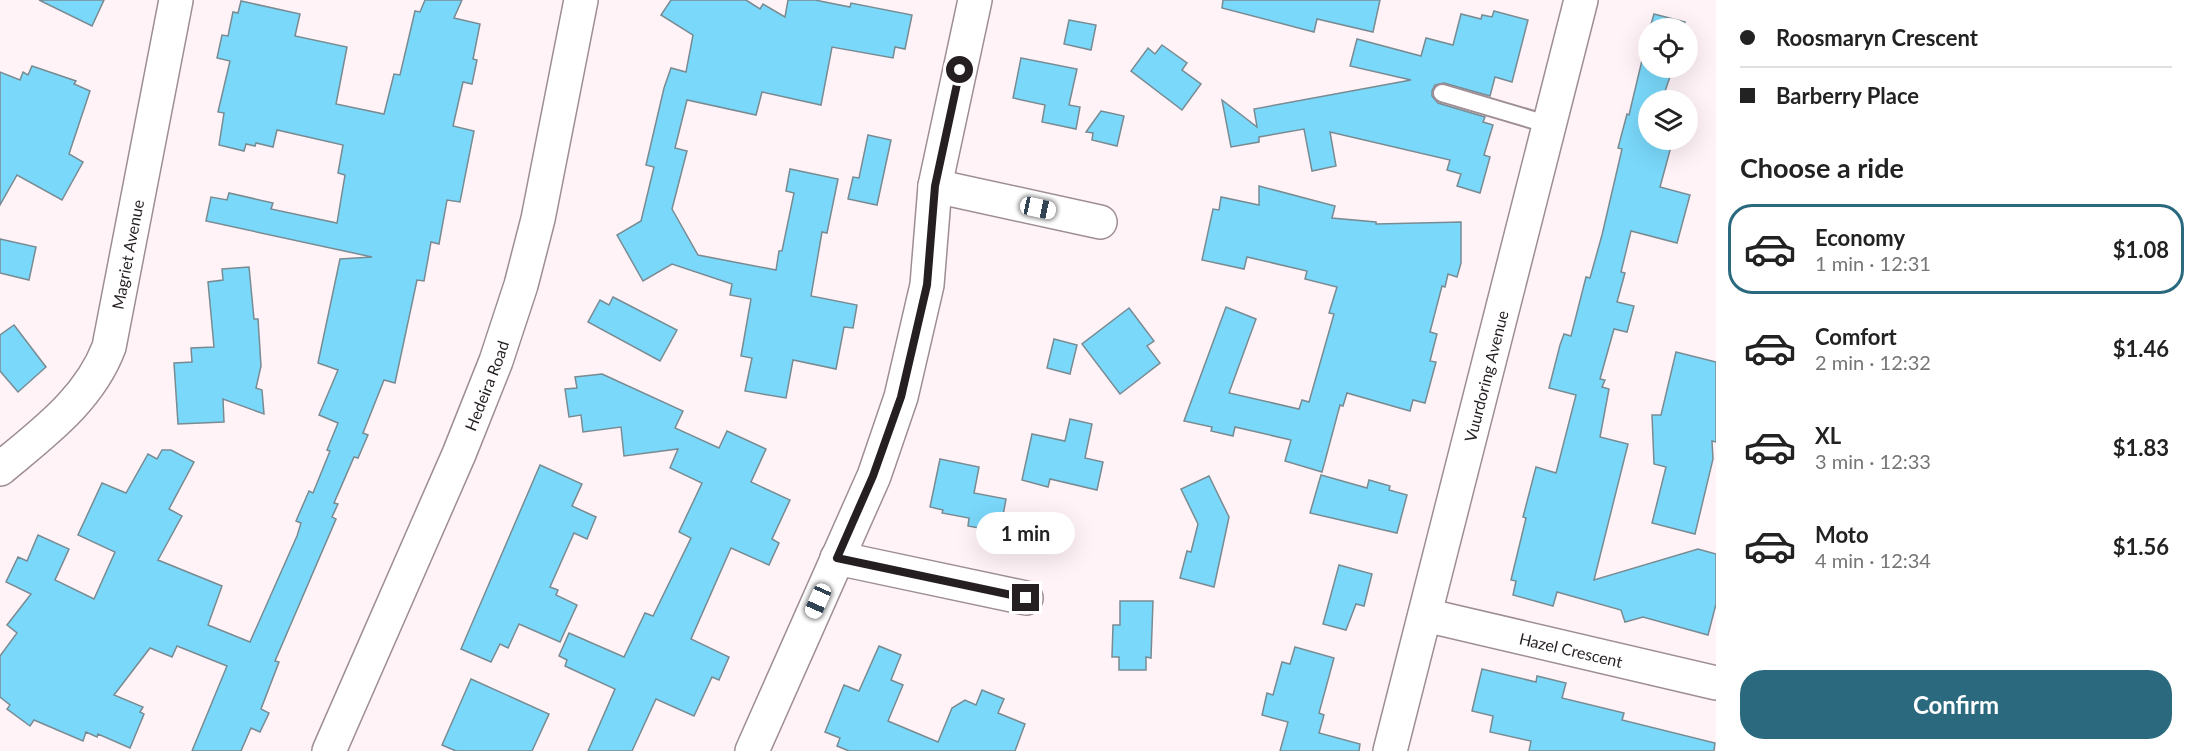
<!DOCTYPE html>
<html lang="en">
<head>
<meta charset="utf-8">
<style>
	body { margin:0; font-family:Lato,sans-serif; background:#f6f6f6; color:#222; height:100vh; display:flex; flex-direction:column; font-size:22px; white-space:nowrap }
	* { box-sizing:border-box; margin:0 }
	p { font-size:20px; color:#767676 }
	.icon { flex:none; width:33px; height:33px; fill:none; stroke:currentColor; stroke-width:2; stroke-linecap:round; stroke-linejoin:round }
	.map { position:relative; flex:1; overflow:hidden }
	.drawer { display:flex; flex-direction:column; background:#fff; width:480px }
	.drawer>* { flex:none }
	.banner { display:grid; align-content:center; height:132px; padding:0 24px; background:#fff }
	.fabs { position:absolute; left:1638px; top:18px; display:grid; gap:12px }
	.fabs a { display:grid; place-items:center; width:60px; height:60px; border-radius:50%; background:#fff; box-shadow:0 6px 24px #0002; font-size:30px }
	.end { position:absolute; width:27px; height:27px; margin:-14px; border:8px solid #251f22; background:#fff; box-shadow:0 0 0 3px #fff }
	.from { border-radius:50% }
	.bubble { position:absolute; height:42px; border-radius:21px; background:#fff; box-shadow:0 6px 24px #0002; font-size:20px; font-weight:700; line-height:42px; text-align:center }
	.car { position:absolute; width:18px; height:36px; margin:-18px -9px; border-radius:8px; box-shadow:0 0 4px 2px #0007; background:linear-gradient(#fff 24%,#345 0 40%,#fff 0 76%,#345 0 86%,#fff 0) }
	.banner b { display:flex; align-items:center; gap:21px; height:57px; font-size:22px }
	.banner b+b { border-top:2px solid #e0e0e0 }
	.banner i { width:15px; height:15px; background:#222 }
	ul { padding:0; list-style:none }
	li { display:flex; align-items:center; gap:18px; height:90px; margin:0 12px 9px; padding:0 12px; border:3px solid transparent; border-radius:24px }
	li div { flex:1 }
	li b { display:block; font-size:22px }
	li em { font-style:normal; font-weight:700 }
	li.current { border-color:#2a697e }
	li>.icon { width:54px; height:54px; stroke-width:1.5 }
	h2 { padding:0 24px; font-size:27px; line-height:72px }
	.cta { display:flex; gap:12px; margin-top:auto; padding:12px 24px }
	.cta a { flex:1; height:69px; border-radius:24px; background:#2a697e; color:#fff; font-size:24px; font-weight:700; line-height:69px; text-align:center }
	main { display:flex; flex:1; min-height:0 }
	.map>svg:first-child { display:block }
</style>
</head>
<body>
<main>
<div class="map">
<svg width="1716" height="751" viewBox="0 0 1716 751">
	<rect width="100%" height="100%" fill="#fff3f8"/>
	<g fill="#7ad8fa" stroke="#798b92" stroke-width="1.5">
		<polygon points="39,0 104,0 92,26"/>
		<polygon points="425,0 462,0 454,18 480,24 473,59 477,60 472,84 463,82 453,126 474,131 460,202 447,200 439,244 431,242 424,281 417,280 395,383 384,380 363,433 368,435 358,458 354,457 334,503 338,504 332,517 336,519 275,661 279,662 261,709 269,713 260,732 251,728 241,751 192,751 227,666 177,646 172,657 150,648 114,695 143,707 140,712 144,714 130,748 98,734 97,737 86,732 83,741 34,720 30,726 7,709 10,705 0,697 0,656 17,633 7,625 31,594 6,582 18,557 27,561 38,535 69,549 55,580 94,599 115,552 78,535 102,483 126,493 148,454 157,459 162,450 171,450 194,462 169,509 182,516 158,560 222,586 208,625 250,642 297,536 301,523 296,521 309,491 313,493 330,451 327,450 338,423 319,415 338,370 318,363 340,259 372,257 206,221 211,197 227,200 229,193 273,203 271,209 337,223 345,175 338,173 343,145 277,130 273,147 256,143 255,146 246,144 244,151 219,145 224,113 218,112 230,61 217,58 222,35 228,36 233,12 238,13 241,1 300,14 295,36 347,47 336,104 384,114 394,74 400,75 415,11 420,12"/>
		<polygon points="671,0 746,0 760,9 763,4 785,17 788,0 815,0 850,7 851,3 912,15 905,49 895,47 893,58 832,47 821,105 762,92 756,115 687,100 675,148 687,151 672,209 698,255 776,270 779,251 782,251 794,193 786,191 790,169 838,179 827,233 822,232 811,296 857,305 853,328 844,327 836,369 793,360 786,398 745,391 752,358 741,356 751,299 730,295 732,284 672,264 643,281 617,235 641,221 654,167 646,165 664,88 671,68 686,72 693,35 661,15"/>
		<polygon points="1223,0 1380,0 1373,32 1317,19 1314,32 1222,8"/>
		<polygon points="1494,11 1528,20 1512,82 1495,77 1490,96 1444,83 1435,85 1432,91 1432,96 1438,103 1485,117 1483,122 1493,125 1484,155 1490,157 1480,193 1457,186 1461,174 1447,170 1450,160 1330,132 1336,166 1312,171 1304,129 1259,137 1259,142 1231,147 1222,100 1257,127 1254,109 1411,80 1350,66 1357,39 1421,56 1426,38 1453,45 1461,14 1481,19 1482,15 1492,17"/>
		<polygon points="1654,14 1685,22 1683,28 1650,28"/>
		<polygon points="1069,20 1096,25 1091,50 1064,44"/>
		<polygon points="1648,35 1648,68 1673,68 1662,100 1648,100 1648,140 1672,143 1660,187 1690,195 1677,243 1631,231 1621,272 1625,273 1617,302 1634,306 1627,332 1614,329 1600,379 1605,380 1602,387 1609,389 1600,437 1628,444 1594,580 1698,549 1716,554 1716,604 1708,635 1643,617 1625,622 1621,610 1557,592 1553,606 1513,595 1516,581 1511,580 1526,518 1523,517 1536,467 1556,473 1576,395 1549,388 1560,345 1564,334 1571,336 1586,277 1590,278 1602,235 1622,149 1618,148 1627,114 1629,115"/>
		<polygon points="1162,45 1187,63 1182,70 1201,84 1182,110 1131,71 1148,48 1155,54"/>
		<polygon points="1021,58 1077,69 1069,105 1080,107 1076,129 1042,122 1045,105 1013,98"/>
		<polygon points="32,66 76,81 74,84 90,91 69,154 83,162 62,200 17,175 0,205 0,72 20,80 23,72 28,75"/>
		<polygon points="1101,111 1124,116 1117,146 1092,140 1093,133 1086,132"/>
		<polygon points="868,135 891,140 877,205 848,199 853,177 859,178"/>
		<polygon points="1259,186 1335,206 1332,218 1376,222 1376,224 1461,222 1461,263 1457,277 1448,274 1445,287 1442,286 1430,332 1437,334 1430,361 1436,362 1425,403 1413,400 1410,411 1347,393 1343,406 1340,405 1322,472 1285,461 1291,440 1235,427 1233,436 1211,431 1212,427 1184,421 1226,307 1256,319 1229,393 1299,409 1302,400 1309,402 1334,314 1329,313 1337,287 1305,279 1307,271 1247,257 1244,269 1202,260 1213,209 1219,210 1221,197 1259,205"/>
		<polygon points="0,239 36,247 29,280 0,273"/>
		<polygon points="249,267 254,319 258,319 261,366 256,388 262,390 264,414 223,399 224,422 178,424 174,363 192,362 191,348 214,347 208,282 223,280 222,269"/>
		<polygon points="613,297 677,330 660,361 588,322 600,300 609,305"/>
		<polygon points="1129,308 1154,341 1147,346 1160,363 1120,394 1082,344"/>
		<polygon points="14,325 46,367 18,392 0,371 0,335"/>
		<polygon points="1054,339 1077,345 1070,374 1047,368"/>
		<polygon points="1676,352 1716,362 1716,442 1712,441 1713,459 1695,534 1652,523 1666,467 1654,464 1652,415 1661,415"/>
		<polygon points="602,374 683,411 675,428 719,448 727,431 766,449 751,482 790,500 772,539 779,543 769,565 731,548 691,639 729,657 719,680 712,677 694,716 656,699 632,751 588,751 615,689 565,666 567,660 559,656 569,633 624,657 645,613 653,616 691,538 679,532 702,483 670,468 678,449 624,456 621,427 583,432 581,415 569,417 565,389 577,388 575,377"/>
		<polygon points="1070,419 1092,424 1085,458 1103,462 1097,490 1050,479 1048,487 1022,480 1032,434 1065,441"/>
		<polygon points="940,459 979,467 974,493 1006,499 1000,532 968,526 969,518 942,513 943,510 930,507"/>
		<polygon points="540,465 582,484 572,506 596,517 587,539 574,533 550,587 558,590 556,595 577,605 560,642 519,624 508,648 500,644 491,662 461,649"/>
		<polygon points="1321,475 1367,488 1369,480 1390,486 1389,490 1407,495 1397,533 1310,513"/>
		<polygon points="1209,476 1229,517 1214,587 1180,578 1187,551 1191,552 1198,524 1181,489"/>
		<polygon points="1339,565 1372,574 1364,606 1356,604 1346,630 1323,624"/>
		<polygon points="1120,601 1153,601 1151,658 1146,657 1146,670 1119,670 1119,657 1112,657 1113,625 1120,625"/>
		<polygon points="879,646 901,655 891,680 903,685 888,721 938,742 952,708 965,700 976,705 982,690 1004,699 998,713 1025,724 1015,751 849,751 837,746 840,738 825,732 844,685 859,691"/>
		<polygon points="1295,647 1334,658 1319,713 1324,715 1319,733 1360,744 1359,751 1280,751 1288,722 1262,715 1267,693 1273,695 1282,662 1290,664"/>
		<polygon points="1482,669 1536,682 1537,676 1566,683 1562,698 1624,713 1622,720 1715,743 1714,751 1529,751 1531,741 1490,732 1493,716 1472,711"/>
		<polygon points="471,679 549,714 532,751 456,751 442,745"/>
	</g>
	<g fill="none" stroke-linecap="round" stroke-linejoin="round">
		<defs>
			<polyline id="lane" points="1442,93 1550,125"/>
			<g id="street">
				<polyline points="935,186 1100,222"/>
				<path id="s1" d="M0,469C43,433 89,400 109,347L176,0"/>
				<polyline points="837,558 1026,598"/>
				<path id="s2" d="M1425,615L1716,683"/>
				<polyline points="752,751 874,476 901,397 927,285 935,186 975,0"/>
				<path id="s3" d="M1390,751L1581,0"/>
			</g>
			<g id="secondary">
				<path id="s4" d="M329,751L459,454L496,361L521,285L538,219L581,0"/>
			</g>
		</defs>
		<use href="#lane" stroke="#9e8d95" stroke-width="20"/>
		<use href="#street" stroke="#9e8d95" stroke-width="36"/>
		<use href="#secondary" stroke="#9e8d95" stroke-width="36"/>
		<use href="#lane" stroke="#fff" stroke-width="16"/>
		<use href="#street" stroke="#fff" stroke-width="33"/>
		<use href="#secondary" stroke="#fff" stroke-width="33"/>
	</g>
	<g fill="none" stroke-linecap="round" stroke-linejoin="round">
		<polyline stroke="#251f22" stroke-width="8" points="960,70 935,186 927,285 901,397 873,476 837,558 1026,598"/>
	</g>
	<g text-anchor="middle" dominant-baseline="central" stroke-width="4.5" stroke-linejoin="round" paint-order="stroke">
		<g font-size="16" fill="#251f22" stroke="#fff3f8">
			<text stroke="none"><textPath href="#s1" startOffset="260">Magriet Avenue</textPath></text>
			<text stroke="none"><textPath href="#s3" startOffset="387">Vuurdoring Avenue</textPath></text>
			<text stroke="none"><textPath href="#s4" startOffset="398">Hedeira Road</textPath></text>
			<text stroke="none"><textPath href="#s2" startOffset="150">Hazel Crescent</textPath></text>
		</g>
	</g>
</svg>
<div class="fabs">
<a><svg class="icon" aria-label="locate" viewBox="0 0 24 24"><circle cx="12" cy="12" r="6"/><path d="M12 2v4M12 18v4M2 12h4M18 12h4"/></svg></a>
<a><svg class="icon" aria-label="layers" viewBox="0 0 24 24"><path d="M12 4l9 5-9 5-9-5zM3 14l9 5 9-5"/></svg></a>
</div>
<i class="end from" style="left:960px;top:70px"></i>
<i class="end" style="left:1026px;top:598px"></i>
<div class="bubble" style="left:976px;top:512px;width:99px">1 min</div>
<i class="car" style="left:1038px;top:208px;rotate:102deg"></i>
<i class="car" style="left:818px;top:601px;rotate:204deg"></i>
</div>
<section class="drawer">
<div class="banner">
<b><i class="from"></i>Roosmaryn Crescent</b>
<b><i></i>Barberry Place</b>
</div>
<h2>Choose a ride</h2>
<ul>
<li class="current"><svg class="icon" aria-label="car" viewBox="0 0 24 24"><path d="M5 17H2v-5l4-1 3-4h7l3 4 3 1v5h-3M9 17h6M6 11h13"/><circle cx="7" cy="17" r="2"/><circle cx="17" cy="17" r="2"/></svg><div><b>Economy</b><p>1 min · 12:31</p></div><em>$1.08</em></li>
<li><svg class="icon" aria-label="car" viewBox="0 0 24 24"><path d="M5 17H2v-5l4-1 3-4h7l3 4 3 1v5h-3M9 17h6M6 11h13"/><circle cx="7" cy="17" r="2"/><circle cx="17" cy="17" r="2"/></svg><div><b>Comfort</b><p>2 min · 12:32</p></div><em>$1.46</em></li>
<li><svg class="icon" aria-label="car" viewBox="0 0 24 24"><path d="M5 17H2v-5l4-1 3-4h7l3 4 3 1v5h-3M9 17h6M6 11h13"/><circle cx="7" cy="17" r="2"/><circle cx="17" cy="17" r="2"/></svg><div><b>XL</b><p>3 min · 12:33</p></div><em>$1.83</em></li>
<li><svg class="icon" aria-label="car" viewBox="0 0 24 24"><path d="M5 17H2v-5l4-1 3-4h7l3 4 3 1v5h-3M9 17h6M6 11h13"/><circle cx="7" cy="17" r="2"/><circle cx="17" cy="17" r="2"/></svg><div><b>Moto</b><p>4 min · 12:34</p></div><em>$1.56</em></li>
</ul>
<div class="cta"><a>Confirm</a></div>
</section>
</main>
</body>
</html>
